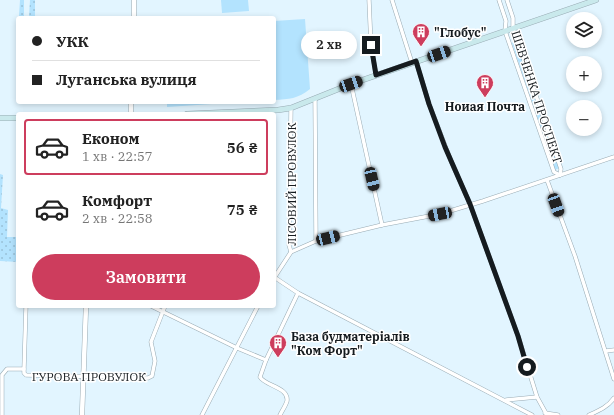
<!DOCTYPE html>
<html lang="uk">
<head>
<meta charset="utf-8">
<style>
	body { margin:0; font-family:"IBM Plex Serif",serif; background:#f6f6f6; color:#222; height:100vh; display:flex; flex-direction:column; font-size:15px; white-space:nowrap }
	* { box-sizing:border-box; margin:0 }
	p { font-size:13px; color:#767676 }
	.icon { flex:none; width:22px; height:22px; fill:none; stroke:currentColor; stroke-width:2; stroke-linecap:round; stroke-linejoin:round }
	.map { position:relative; flex:1; overflow:hidden }
	.panel { position:absolute; left:16px; top:112px; width:260px; height:196px; display:flex; flex-direction:column; background:#fff; border-radius:4px; box-shadow:0 2px 6px #0003 }
	.panel>* { flex:none }
	.banner { position:absolute; left:16px; top:16px; width:260px; height:88px; border-radius:4px; box-shadow:0 2px 6px #0003; display:grid; align-content:center; height:88px; padding:0 16px; background:#fff }
	.buttons { position:absolute; left:566px; top:12px; display:grid; gap:8px }
	.buttons a { display:grid; place-items:center; width:36px; height:36px; border-radius:50%; background:#fff; box-shadow:0 2px 6px #0003; font-size:20px }
	.end { position:absolute; width:18px; height:18px; margin:-9px; border:5px solid #151b1f; background:#fff; box-shadow:0 0 0 2px #fff }
	.from { border-radius:50% }
	.bubble { position:absolute; height:28px; border-radius:14px; background:#fff; box-shadow:0 2px 6px #0003; font-size:13px; font-weight:600; line-height:28px; text-align:center }
	.car { position:absolute; width:12px; height:24px; margin:-12px -6px; border-radius:5px; box-shadow:0 0 3px 1px #0007; background:linear-gradient(#222 24%,#8ab4d8 0 40%,#222 0 76%,#8ab4d8 0 86%,#222 0) }
	.banner b { display:flex; align-items:center; gap:14px; height:38px; font-size:15px }
	.banner b+b { border-top:1px solid #e0e0e0 }
	.banner i { width:10px; height:10px; background:#222 }
	ul { padding:7px 0 0; list-style:none }
	li { display:flex; align-items:center; gap:12px; height:56px; margin:0 8px 6px; padding:0 8px; border:2px solid transparent; border-radius:4px }
	li div { flex:1 }
	li b { display:block; font-size:15px }
	li em { font-style:normal; font-weight:600 }
	li.on { border-color:#cd3d5d }
	li>.icon { width:36px; height:36px; stroke-width:1.5 }
	.action { display:flex; gap:8px; margin-top:auto; padding:8px 16px }
	.action a { flex:1; height:46px; border-radius:24px; background:#cd3d5d; color:#fff; font-size:16px; font-weight:600; line-height:46px; text-align:center }
	.map>svg:first-child { display:block }
</style>
</head>
<body>
<div class="map">
<svg width="614" height="415" viewBox="0 0 614 415">
	<defs>
		<pattern id="grass-dots" width="8" height="8" patternUnits="userSpaceOnUse"><rect width="8" height="8" fill="#b3e3fe"/><path d="M2 2h.1M6 6h.1" fill="none" stroke="#99c2d9" stroke-width="1.8" stroke-linecap="round"/></pattern>
	</defs>
	<rect width="100%" height="100%" fill="#e2f5ff"/>
	<g fill="url(#grass-dots)">
		<polygon points="20,0 24,0 24,17 19,16"/>
		<polygon points="30,0 35,0 35,17 29,17"/>
		<polygon points="0,174 3,175 1,208 8,210 7,237 18,237 18,262 0,261"/>
	</g>
	<g fill="#b3e3fe">
		<polygon points="221,0 248,0 249,11 222,13"/>
		<path d="M305,19L310,89C298,99 289,99 274,100V21Z"/>
		<polygon points="516,42 537,104 533,105 512,43"/>
		<polygon points="167,102 242,102 167,107"/>
		<polygon points="538,109 559,168 555,170 535,110"/>
	</g>
	<g fill="none" stroke-linecap="round" stroke-linejoin="round">
		<defs>
			<g id="minor">
				<polyline points="369,0 371,45 376,75"/>
				<polyline points="392,0 412,63"/>
				<polyline points="499,0 506,21 505,31 554,172 560,175"/>
				<polyline points="507,0 513,18 513,28 561,169 560,175"/>
				<polyline points="416,61 429,104 451,161 470,204 518,336 537,397 547,415"/>
				<polyline points="351,84 382,225"/>
				<polyline points="315,99 316,241"/>
				<polyline points="547,180 575,256 614,379"/>
				<polyline points="291,252 316,241 382,225 440,214 483,201 614,157"/>
				<polyline points="274,277 298,293 532,415"/>
				<polyline points="274,278 291,252 289,245 291,108"/>
				<polyline points="151,306 237,348 266,360"/>
				<polyline points="606,351 614,350"/>
				<polyline points="24,369 26,306"/>
				<polyline points="506,400 537,397"/>
				<polyline points="545,413 558,415"/>
				<polyline points="2,415 2,375 7,369 24,369 24,373 26,375 148,378 152,376 155,361 151,342 165,306"/>
				<polyline points="202,415 258,306"/>
				<path d="M280,415C282,411 286,405 287,401C289,387 265,386 260,377L266,360L298,293"/>
				<path d="M589,415C598,411 608,407 614,398"/>
			</g>
			<g id="tertiary">
				<polyline points="134,18 134,0"/>
				<polyline points="131,114 131,102"/>
				<polyline points="82,415 86,306"/>
			</g>
			<g id="secondary">
				<polyline points="187,114 278,110 291,108 351,84 596,0"/>
				<polyline points="0,118 18,118"/>
			</g>
		</defs>
		<use href="#minor" stroke="#99abb4" stroke-width="4.5"/>
		<use href="#tertiary" stroke="#99abb4" stroke-width="5.5"/>
		<use href="#secondary" stroke="#99abb4" stroke-width="6"/>
		<use href="#minor" stroke="#fff" stroke-width="3.5"/>
		<use href="#tertiary" stroke="#fff" stroke-width="4.5"/>
		<use href="#secondary" stroke="#c9e9ec" stroke-width="5"/>
	</g>
	<g fill="none" stroke-linecap="round" stroke-linejoin="round">
		<polyline stroke="#151b1f" stroke-width="5" points="371,45 376,75 416,61 429,104 445,147 470,204 518,336 527,367"/>
	</g>
	<defs>
		<symbol id="building-pin" viewBox="-11 -11 22 30"><path d="M0 17L-7.5 6A9.5 9.5 0 1 1 7.5 6Z" fill="#cd3d5d" stroke="#fff"/><path d="M-4-6H4V6H1V3H-1V6H-4ZM-2.5-4.3h1.7v1.8h-1.7ZM.8-4.3h1.7v1.8H.8ZM-2.5-1h1.7V.8h-1.7ZM.8-1h1.7V.8H.8Z" fill="#fff"/></symbol>
	</defs>
	<g fill-rule="evenodd">
		<use href="#building-pin" x="411" y="22" width="20" height="27"/>
		<use href="#building-pin" x="475" y="73" width="20" height="27"/>
		<use href="#building-pin" x="268" y="333" width="20" height="27"/>
	</g>
	<g text-anchor="middle" dominant-baseline="central" stroke-width="3" stroke-linejoin="round" paint-order="stroke">
		<g font-size="12" font-weight="bold" fill="#151b1f" stroke="#fff" text-anchor="start">
			<text x="434" y="32">"Глобус"</text>
			<text x="485" y="106" text-anchor="middle">Ноиая Почта</text>
			<text x="291" y="336">База будматеріалів<tspan x="291" dy="14">"Ком Форт"</tspan></text>
		</g>
		<g font-size="12" fill="#151b1f" stroke="#fff">
			<text transform="translate(537 97) rotate(72)">ШЕВЧЕНКА ПРОСПЕКТ</text>
			<text transform="translate(291 184) rotate(-90)">ЛІСОВИЙ ПРОВУЛОК</text>
			<text x="89" y="376">ГУРОВА ПРОВУЛОК</text>
		</g>
	</g>
</svg>
<div class="buttons">
<a><svg class="icon" aria-label="layers" viewBox="0 0 24 24"><path d="M12 4l9 5-9 5-9-5zM3 14l9 5 9-5"/></svg></a>
<a>+</a>
<a>−</a>
</div>
<i class="end from" style="left:527px;top:367px"></i>
<i class="end" style="left:371px;top:45px"></i>
<div class="bubble" style="left:301px;top:31px;width:56px">2 хв</div>
<i class="car" style="left:439px;top:54px;rotate:71deg"></i>
<i class="car" style="left:351px;top:84px;rotate:71deg"></i>
<i class="car" style="left:372px;top:179px;rotate:167deg"></i>
<i class="car" style="left:556px;top:205px;rotate:160deg"></i>
<i class="car" style="left:440px;top:214px;rotate:259deg"></i>
<i class="car" style="left:328px;top:238px;rotate:76deg"></i>
<div class="banner">
<b><i class="from"></i>УКК</b>
<b><i></i>Луганська вулиця</b>
</div>
<section class="panel">
<ul>
<li class="on"><svg class="icon" aria-label="car" viewBox="0 0 24 24"><path d="M5 17H2v-5l4-1 3-4h7l3 4 3 1v5h-3M9 17h6M6 11h13"/><circle cx="7" cy="17" r="2"/><circle cx="17" cy="17" r="2"/></svg><div><b>Економ</b><p>1 хв · 22:57</p></div><em>56 ₴</em></li>
<li><svg class="icon" aria-label="car" viewBox="0 0 24 24"><path d="M5 17H2v-5l4-1 3-4h7l3 4 3 1v5h-3M9 17h6M6 11h13"/><circle cx="7" cy="17" r="2"/><circle cx="17" cy="17" r="2"/></svg><div><b>Комфорт</b><p>2 хв · 22:58</p></div><em>75 ₴</em></li>
</ul>
<div class="action"><a>Замовити</a></div>
</section>
</div>
</body>
</html>
